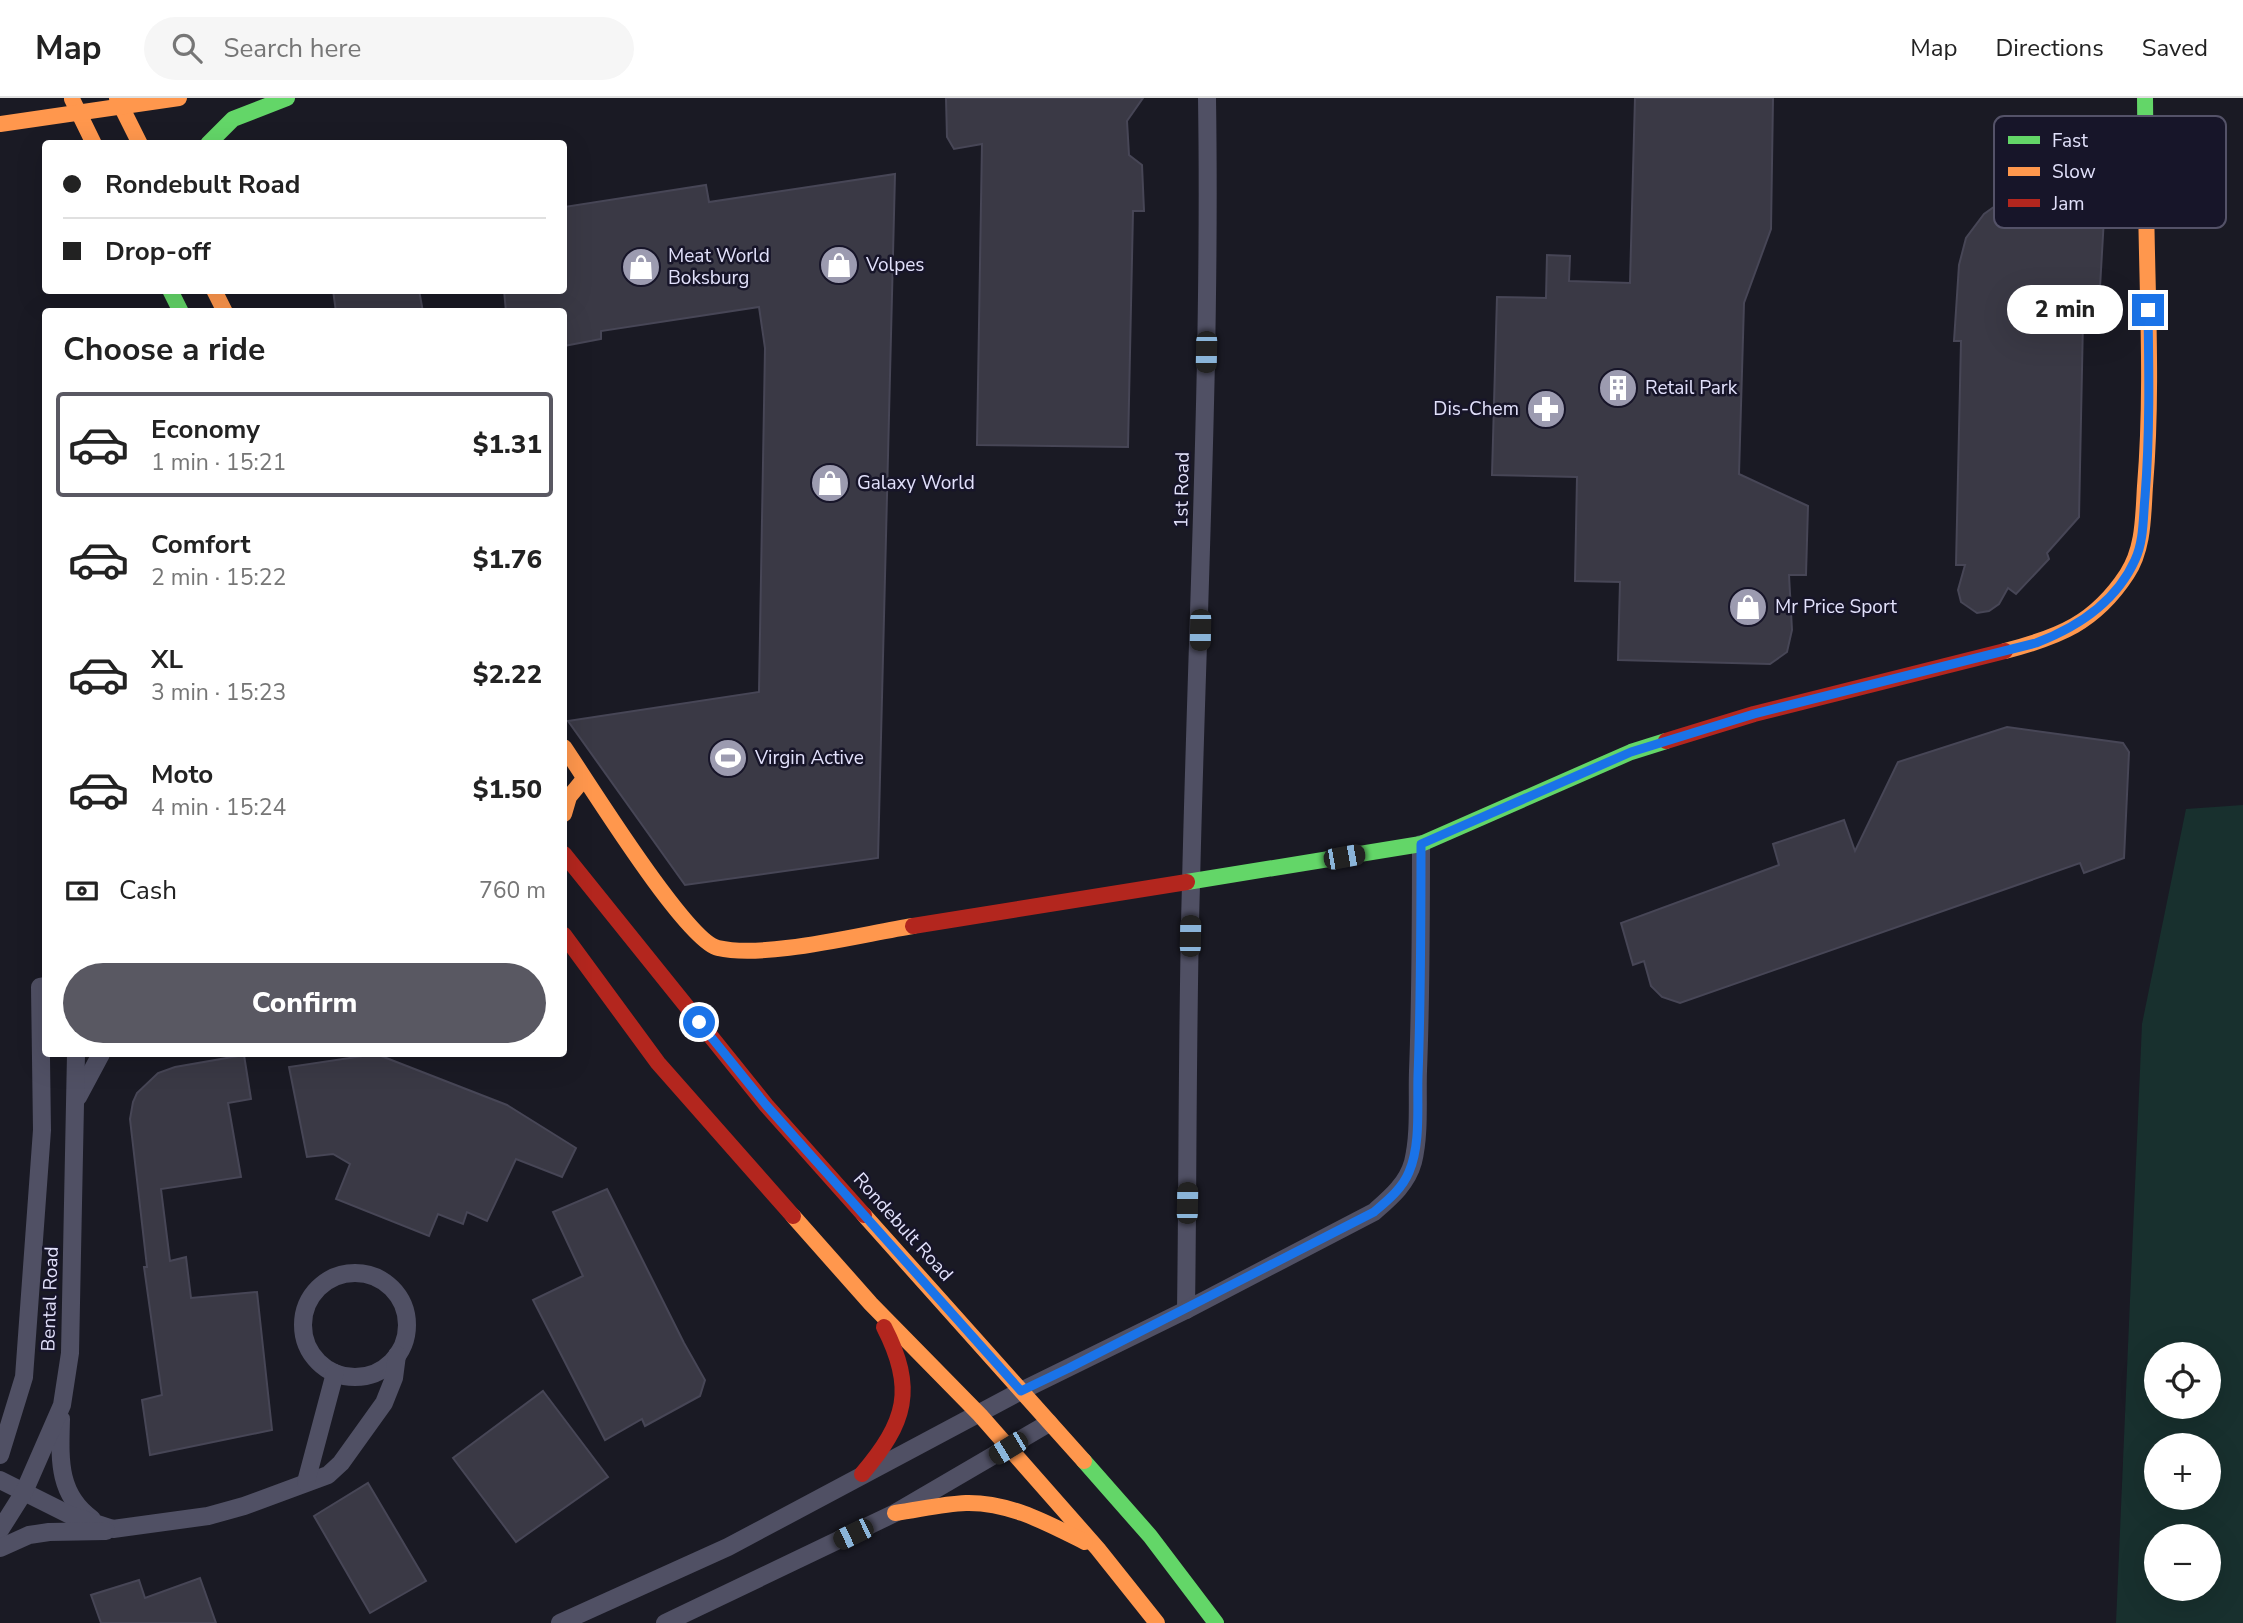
<!DOCTYPE html>
<html lang="en">
<head>
<meta charset="utf-8">
<style>
	body { margin:0; font-family:"Nunito Sans",sans-serif; background:#f6f6f6; color:#222; height:100vh; display:flex; flex-direction:column; font-size:26px; white-space:nowrap }
	* { box-sizing:border-box; margin:0 }
	p { font-size:23px; color:#767676 }
	.icon { flex:none; width:38px; height:38px; fill:none; stroke:currentColor; stroke-width:2; stroke-linecap:round; stroke-linejoin:round }
	.map { position:relative; flex:1; overflow:hidden }
	.drawer { position:absolute; left:42px; top:210px; width:525px; height:749px; display:flex; flex-direction:column; background:#fff; border-radius:7px; box-shadow:0 7px 28px #0002 }
	.drawer>* { flex:none }
	.hud { position:absolute; left:42px; top:42px; width:525px; height:154px; border-radius:7px; box-shadow:0 7px 28px #0002; display:grid; align-content:center; height:154px; padding:0 21px; background:#fff }
	.buttons { position:absolute; left:2144px; top:1244px; display:grid; gap:14px }
	.buttons a { display:grid; place-items:center; width:77px; height:77px; border-radius:50%; background:#fff; box-shadow:0 7px 28px #0002; font-size:35px }
	.end { position:absolute; width:32px; height:32px; margin:-16px; border:9px solid #1a73e8; background:#fff; box-shadow:0 0 0 4px #fff }
	.from { border-radius:50% }
	.bubble { position:absolute; height:49px; border-radius:24px; background:#fff; box-shadow:0 7px 28px #0002; font-size:23px; font-weight:800; line-height:49px; text-align:center }
	.car { position:absolute; width:21px; height:42px; margin:-21px -10px; border-radius:9px; box-shadow:0 0 5px 2px #0007; background:linear-gradient(#222 24%,#8ab4d8 0 40%,#222 0 76%,#8ab4d8 0 86%,#222 0) }
	.hud b { display:flex; align-items:center; gap:24px; height:66px; font-size:26px }
	.hud b+b { border-top:2px solid #e0e0e0 }
	.hud i { width:18px; height:18px; background:#222 }
	ul { padding:0; list-style:none }
	li { display:flex; align-items:center; gap:21px; height:105px; margin:0 14px 10px; padding:0 7px; border:4px solid transparent; border-radius:7px }
	li div { flex:1 }
	li b { display:block; font-size:26px }
	li em { font-style:normal; font-weight:800 }
	li.selected { border-color:#595862 }
	li>.icon { width:63px; height:63px; stroke-width:1.5 }
	h2 { padding:0 21px; font-size:32px; line-height:84px }
	.pay { display:flex; align-items:center; gap:18px; height:77px; padding:0 21px; font-size:26px }
	.pay p { margin-inline-start:auto }
	.button { display:flex; gap:14px; margin-top:auto; padding:14px 21px }
	.button a { flex:1; height:80px; border-radius:42px; background:#595862; color:#fff; font-size:28px; font-weight:800; line-height:80px; text-align:center }
	header { display:flex; align-items:center; gap:42px; box-sizing:border-box; height:98px; padding:0 35px; background:#fff; border-bottom:2px solid #e0e0e0 }
	header strong { font-size:33px }
	nav { display:flex; gap:38px; margin-inline-start:auto; font-size:24px }
	.search { width:490px; height:63px; background:#f6f6f6; display:flex; align-items:center; gap:18px; box-sizing:border-box; padding:0 24px; border-radius:38px; color:#767676; font-size:26px }
	.map>svg:first-child { display:block }
</style>
</head>
<body>
<header>
<strong>Map</strong>
<div class="search"><svg class="icon" aria-label="search" viewBox="0 0 24 24"><circle cx="10" cy="10" r="6"/><path d="M15 15l6 6"/></svg>Search here</div>
<nav><a>Map</a><a>Directions</a><a>Saved</a></nav>
</header>
<div class="map">
<svg width="2243" height="1525" viewBox="0 0 2243 1525">
	<rect width="100%" height="100%" fill="#1a1a24"/>
	<path fill="#18302e" fill-rule="evenodd" d="M2243,707V1525H2116L2142,926L2186,711ZM2156,1256H2208V1309H2156ZM2156,1348H2208V1400H2156ZM2156,1438H2208V1491H2156Z"/>
	<g fill="#3a3945" stroke="#474656" stroke-width="2">
		<polygon points="946,0 1143,0 1127,23 1129,57 1142,67 1144,113 1133,113 1128,349 977,347 982,46 954,51 947,39"/>
		<polygon points="1635,0 1773,0 1771,131 1744,205 1739,376 1808,408 1806,477 1789,477 1792,532 1787,554 1770,566 1618,562 1620,484 1575,483 1577,379 1492,377 1497,199 1546,200 1547,157 1570,158 1569,183 1630,185"/>
		<polygon points="895,76 878,760 685,787 568,623 759,594 765,250 759,209 601,233 601,241 564,248 564,214 506,214 504,192 564,192 564,109 706,87 709,104"/>
		<polygon points="2044,85 2106,85 2098,224 2083,222 2079,419 2047,455 2049,461 2016,496 2008,490 1999,506 1989,513 1977,515 1961,504 1958,492 1965,467 1956,467 1961,243 1954,243 1959,167 1966,140 1984,116 2008,99"/>
		<polygon points="333,192 419,192 423,214 336,214"/>
		<polygon points="2007,629 2123,645 2129,654 2124,760 2084,775 2080,765 1680,905 1662,899 1651,888 1644,863 1633,867 1621,825 1779,767 1773,746 1844,722 1855,753 1898,664"/>
		<polygon points="376,956 507,1007 576,1050 562,1079 516,1061 487,1123 467,1114 463,1126 438,1116 429,1138 336,1101 350,1066 333,1056 307,1059 289,969"/>
		<polygon points="244,957 251,1001 228,1005 241,1079 161,1091 170,1163 186,1159 191,1200 257,1194 272,1332 150,1357 142,1302 162,1297 144,1169 147,1169 130,1021 133,1004 137,995 158,975 175,969"/>
		<polygon points="607,1091 684,1245 705,1282 700,1298 645,1328 642,1321 605,1342 533,1202 583,1178 553,1114"/>
		<polygon points="543,1293 608,1379 516,1444 453,1360"/>
		<polygon points="368,1385 426,1483 370,1515 314,1418"/>
		<polygon points="200,1480 216,1525 101,1525 91,1497 139,1482 145,1500"/>
	</g>
	<g fill="none" stroke-linecap="round" stroke-linejoin="round">
		<g stroke="#505064" stroke-width="18">
			<polyline points="78,999 101,956"/>
			<circle cx="355" cy="1227" r="52"/>
			<path d="M1186,1212C1188,1070 1187,928 1191,786C1197,524 1211,262 1207,0"/>
			<path d="M61,1321C60,1360 57,1396 92,1421"/>
			<polyline points="0,1357 24,1279 42,1032 40,889 46,888"/>
			<polyline points="0,1382 70,1417 113,1431 208,1418 244,1408 328,1377 341,1365 384,1305 394,1280 397,1257"/>
			<polyline points="306,1384 335,1275"/>
			<polyline points="0,1432 24,1394 62,1307 70,1255 76,956"/>
			<polyline points="0,1450 29,1437 49,1434 106,1433"/>
			<path d="M560,1525L728,1449L1021,1293L1186,1212L1374,1114C1390,1100 1407,1086 1413,1064C1420,1035 1417,1002 1418,973C1421,897 1421,822 1421,746"/>
			<polyline points="665,1525 895,1415 1049,1325"/>
		</g>
		<g stroke="#63d668" stroke-width="16">
			<polyline points="2145,0 2146,100"/>
			<polyline points="208,46 233,21 287,0"/>
			<polyline points="170,192 181,214"/>
			<polyline points="1187,784 1421,746 1631,654 1666,643"/>
			<polyline points="1084,1363 1150,1438 1216,1525"/>
		</g>
		<g stroke="#ff974d" stroke-width="16">
			<polyline points="117,0 140,46"/>
			<polyline points="72,1 94,46"/>
			<polyline points="0,26 179,0"/>
			<polyline points="214,192 225,214"/>
			<path d="M2005,553C2059,539 2095,525 2127,476C2144,450 2143,418 2145,388C2153,293 2147,196 2146,100"/>
			<path d="M564,649C588,684 686,843 718,850C766,861 862,836 913,828"/>
			<polyline points="564,716 569,699 583,682"/>
			<polyline points="864,1117 1084,1363"/>
			<polyline points="793,1118 871,1206 980,1317 1098,1451 1157,1525"/>
			<path d="M895,1415C918,1412 942,1406 966,1405C1009,1404 1047,1425 1085,1444"/>
		</g>
		<g stroke="#b3261e" stroke-width="16">
			<polyline points="1666,643 1754,616 2005,553"/>
			<polyline points="564,756 766,1007 864,1117"/>
			<polyline points="913,828 1187,784"/>
			<polyline points="564,837 658,965 793,1118"/>
			<path d="M862,1376C906,1324 916,1291 884,1229"/>
		</g>
	</g>
	<g fill="none" stroke-linecap="round" stroke-linejoin="round">
		<path stroke="#1a73e8" stroke-width="9" d="M699,924L766,1007L1021,1293L1069,1270L1374,1114C1387,1103 1402,1091 1409,1074C1421,1046 1417,1008 1418,978C1421,900 1421,823 1421,746L1631,654L1754,616L2036,545C2078,529 2116,504 2135,462C2144,443 2143,419 2145,399C2150,336 2149,274 2148,212"/>
	</g>
	<defs>
		<symbol id="shop-disc" viewBox="-11 -11 22 22"><circle r="9.5" fill="#9c9bb0" stroke="#171529"/><path d="M-5-2.5h2.3a2.7 3.5 0 0 1 5.4 0H5L5.5 6h-11ZM-1.5-2.5h3a1.5 2.3 0 0 0-3 0Z" fill="#fff"/></symbol>
		<symbol id="building-disc" viewBox="-11 -11 22 22"><circle r="9.5" fill="#9c9bb0" stroke="#171529"/><path d="M-4-6H4V6H1V3H-1V6H-4ZM-2.5-4.3h1.7v1.8h-1.7ZM.8-4.3h1.7v1.8H.8ZM-2.5-1h1.7V.8h-1.7ZM.8-1h1.7V.8H.8Z" fill="#fff"/></symbol>
		<symbol id="pharmacy-disc" viewBox="-11 -11 22 22"><circle r="9.5" fill="#9c9bb0" stroke="#171529"/><path d="M-2-6h4v4h4v4h-4v4h-4v-4h-4v-4h4Z" fill="#fff"/></symbol>
		<symbol id="stadium-disc" viewBox="-11 -11 22 22"><circle r="9.5" fill="#9c9bb0" stroke="#171529"/><path d="M0-5a6.5 5 0 1 0 0 10a6.5 5 0 1 0 0-10ZM-3.5-1.8h7v3.6h-7Z" fill="#fff"/></symbol>
	</defs>
	<g fill-rule="evenodd">
		<use href="#shop-disc" x="817" y="145" width="44" height="44"/>
		<use href="#shop-disc" x="619" y="147" width="44" height="44"/>
		<use href="#building-disc" x="1596" y="268" width="44" height="44"/>
		<use href="#pharmacy-disc" x="1524" y="289" width="44" height="44"/>
		<use href="#shop-disc" x="808" y="363" width="44" height="44"/>
		<use href="#shop-disc" x="1726" y="487" width="44" height="44"/>
		<use href="#stadium-disc" x="706" y="638" width="44" height="44"/>
	</g>
	<g text-anchor="middle" dominant-baseline="central" stroke-width="5" stroke-linejoin="round" paint-order="stroke">
		<g font-size="19" fill="#e2e1fb" stroke="#171529" text-anchor="start">
			<text x="668" y="158">Meat World<tspan x="668" dy="22">Boksburg</tspan></text>
			<text x="866" y="167">Volpes</text>
			<text x="1645" y="290">Retail Park</text>
			<text x="1519" y="311" text-anchor="end">Dis-Chem</text>
			<text x="857" y="385">Galaxy World</text>
			<text x="1775" y="509">Mr Price Sport</text>
			<text x="755" y="660">Virgin Active</text>
		</g>
		<g font-size="19" fill="#e2e1fb" stroke="#171529">
			<text transform="translate(1182 392) rotate(-89)">1st Road</text>
			<text transform="translate(903 1129) rotate(48)">Rondebult Road</text>
			<text transform="translate(50 1201) rotate(-88)">Bental Road</text>
		</g>
	</g>
	<rect x="1994" y="18" width="232" height="112" rx="10" fill="#171529" stroke="#545268" stroke-width="2"/>
	<rect x="2008" y="38" width="32" height="8" fill="#63d668"/>
	<rect x="2008" y="69" width="32" height="9" fill="#ff974d"/>
	<rect x="2008" y="101" width="32" height="8" fill="#b3261e"/>
	<g font-size="19" fill="#e2e1fb">
		<text x="2052" y="49">Fast</text>
		<text x="2052" y="80">Slow</text>
		<text x="2052" y="112">Jam</text>
	</g>
</svg>
<div class="buttons">
<a><svg class="icon" aria-label="locate" viewBox="0 0 24 24"><circle cx="12" cy="12" r="6"/><path d="M12 2v4M12 18v4M2 12h4M18 12h4"/></svg></a>
<a>+</a>
<a>−</a>
</div>
<i class="end from" style="left:699px;top:924px"></i>
<i class="end" style="left:2148px;top:212px"></i>
<div class="bubble" style="left:2007px;top:187px;width:116px">2 min</div>
<i class="car" style="left:1206px;top:254px;rotate:181deg"></i>
<i class="car" style="left:1200px;top:532px;rotate:181deg"></i>
<i class="car" style="left:1344px;top:759px;rotate:80deg"></i>
<i class="car" style="left:1190px;top:838px;rotate:1deg"></i>
<i class="car" style="left:1187px;top:1105px;rotate:1deg"></i>
<i class="car" style="left:1008px;top:1350px;rotate:239deg"></i>
<i class="car" style="left:853px;top:1436px;rotate:244deg"></i>
<div class="hud">
<b><i class="from"></i>Rondebult Road</b>
<b><i></i>Drop-off</b>
</div>
<section class="drawer">
<h2>Choose a ride</h2>
<ul>
<li class="selected"><svg class="icon" aria-label="car" viewBox="0 0 24 24"><path d="M5 17H2v-5l4-1 3-4h7l3 4 3 1v5h-3M9 17h6M6 11h13"/><circle cx="7" cy="17" r="2"/><circle cx="17" cy="17" r="2"/></svg><div><b>Economy</b><p>1 min · 15:21</p></div><em>$1.31</em></li>
<li><svg class="icon" aria-label="car" viewBox="0 0 24 24"><path d="M5 17H2v-5l4-1 3-4h7l3 4 3 1v5h-3M9 17h6M6 11h13"/><circle cx="7" cy="17" r="2"/><circle cx="17" cy="17" r="2"/></svg><div><b>Comfort</b><p>2 min · 15:22</p></div><em>$1.76</em></li>
<li><svg class="icon" aria-label="car" viewBox="0 0 24 24"><path d="M5 17H2v-5l4-1 3-4h7l3 4 3 1v5h-3M9 17h6M6 11h13"/><circle cx="7" cy="17" r="2"/><circle cx="17" cy="17" r="2"/></svg><div><b>XL</b><p>3 min · 15:23</p></div><em>$2.22</em></li>
<li><svg class="icon" aria-label="car" viewBox="0 0 24 24"><path d="M5 17H2v-5l4-1 3-4h7l3 4 3 1v5h-3M9 17h6M6 11h13"/><circle cx="7" cy="17" r="2"/><circle cx="17" cy="17" r="2"/></svg><div><b>Moto</b><p>4 min · 15:24</p></div><em>$1.50</em></li>
</ul>
<div class="pay"><svg class="icon" aria-label="cash" viewBox="0 0 24 24"><path d="M3 7h18v10H3z"/><circle cx="12" cy="12" r="2"/></svg>Cash<p>760 m</p></div>
<div class="button"><a>Confirm</a></div>
</section>
</div>
</body>
</html>
